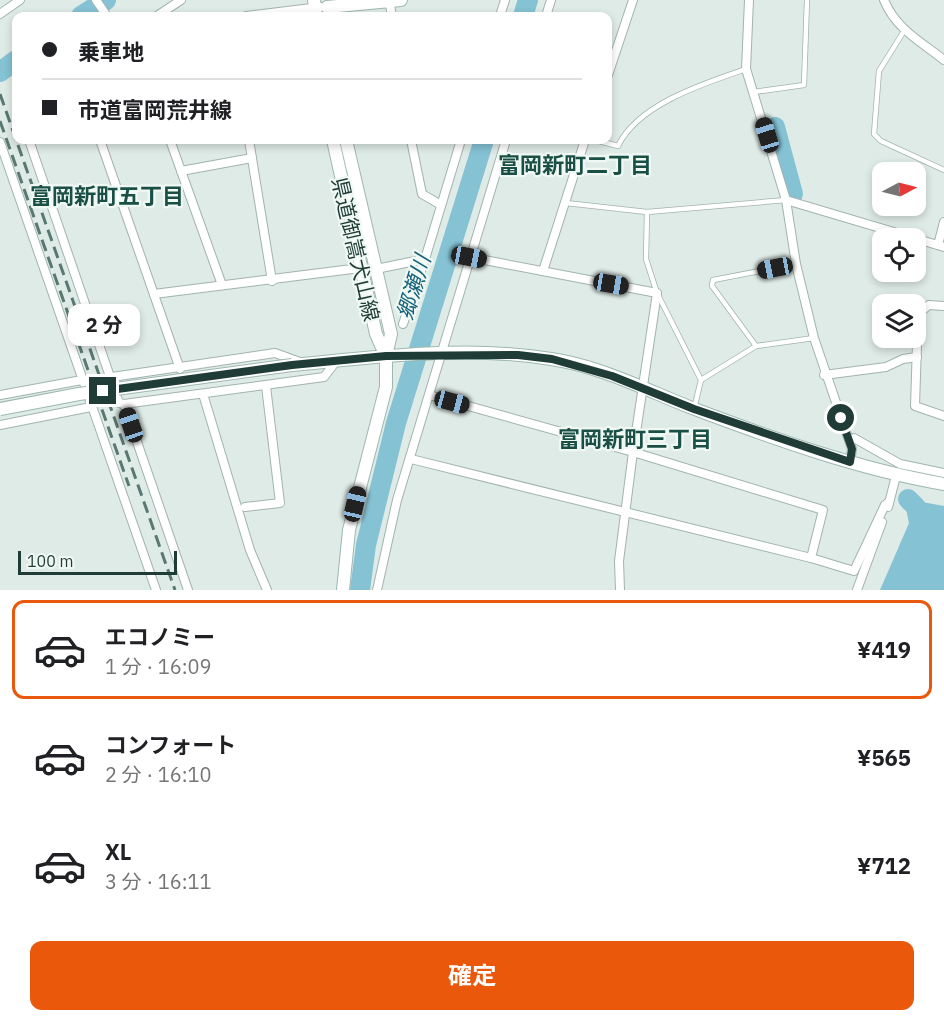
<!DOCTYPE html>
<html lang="ja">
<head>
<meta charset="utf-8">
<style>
	body { margin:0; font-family:"IBM Plex Sans","Noto Sans JP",sans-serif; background:#f2f2f2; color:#202124; height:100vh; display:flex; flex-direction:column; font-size:22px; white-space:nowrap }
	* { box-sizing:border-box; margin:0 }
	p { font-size:20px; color:#757577 }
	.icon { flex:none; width:33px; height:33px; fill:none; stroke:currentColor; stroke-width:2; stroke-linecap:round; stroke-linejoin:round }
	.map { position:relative; height:590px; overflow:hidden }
	.sheet { display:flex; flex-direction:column; background:#fff; flex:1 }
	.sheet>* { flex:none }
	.hud { position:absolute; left:12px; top:12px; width:600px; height:132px; border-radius:12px; box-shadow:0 3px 9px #0003; display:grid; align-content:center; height:132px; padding:0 30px; background:#fff }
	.needle { width:39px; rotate:83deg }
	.fabs { position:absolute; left:872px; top:162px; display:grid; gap:12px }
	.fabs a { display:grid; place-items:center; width:54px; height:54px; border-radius:12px; background:#fff; box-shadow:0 3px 9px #0003; font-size:30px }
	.scale { position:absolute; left:18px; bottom:15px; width:159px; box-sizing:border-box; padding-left:6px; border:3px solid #1f3c37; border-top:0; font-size:16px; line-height:21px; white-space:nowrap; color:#1f3c37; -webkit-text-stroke:4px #f0f8f4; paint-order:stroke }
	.end { position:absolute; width:27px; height:27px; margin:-14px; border:8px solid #1f3c37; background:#fff; box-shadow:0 0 0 3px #fff }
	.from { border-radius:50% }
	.bubble { position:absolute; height:42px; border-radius:12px; background:#fff; box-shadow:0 3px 9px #0003; font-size:20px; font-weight:700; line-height:42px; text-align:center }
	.car { position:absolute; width:18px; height:36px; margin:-18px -9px; border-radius:8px; box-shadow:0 0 4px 2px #0007; background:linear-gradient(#222 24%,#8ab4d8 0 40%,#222 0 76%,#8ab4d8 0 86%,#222 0) }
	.hud b { display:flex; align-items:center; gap:21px; height:57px; font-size:22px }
	.hud b+b { border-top:2px solid #e0e0e0 }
	.hud i { width:15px; height:15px; background:#202124 }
	ul { padding:10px 0 0; list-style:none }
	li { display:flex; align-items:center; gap:18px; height:99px; margin:0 12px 9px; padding:0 18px; border:3px solid transparent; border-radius:12px }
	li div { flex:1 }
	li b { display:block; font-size:22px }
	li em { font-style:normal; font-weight:700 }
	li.current { border-color:#ea580c }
	li>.icon { width:54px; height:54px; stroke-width:1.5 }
	.cta { display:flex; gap:12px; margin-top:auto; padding:12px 30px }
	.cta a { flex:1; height:69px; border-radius:12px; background:#ea580c; color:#fff; font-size:24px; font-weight:700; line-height:69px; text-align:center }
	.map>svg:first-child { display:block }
</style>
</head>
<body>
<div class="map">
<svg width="944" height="590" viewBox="0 0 944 590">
	<rect width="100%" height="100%" fill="#dfebe7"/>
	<polygon fill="#84c2d4" points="922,502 944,506 944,590 880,590 916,507"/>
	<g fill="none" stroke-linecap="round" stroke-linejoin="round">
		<g stroke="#84c2d4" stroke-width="20">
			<polyline points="81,16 106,0"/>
			<polyline points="523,16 528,0"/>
			<polyline points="0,72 16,60"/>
			<polyline points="775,127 793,194"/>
			<polyline points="908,499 916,507 921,533"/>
			<polyline points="360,590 366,545 396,423 484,140"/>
		</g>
		<defs>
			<g id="lane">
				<polyline points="904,31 879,71 874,134 881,141 944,170"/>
				<polyline points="754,92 804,85 807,0"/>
				<path d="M595,140L618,146C638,104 705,83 746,69"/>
				<polyline points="566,203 647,212 786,200"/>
				<polyline points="647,212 646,259 657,293 701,380"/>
				<polyline points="756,346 712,286 713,280 796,264"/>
				<polyline points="694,409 701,380 756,346 814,338"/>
			</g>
			<g id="street">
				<polyline points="96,0 107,16"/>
				<polyline points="389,0 392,16"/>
				<polyline points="749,0 746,69 786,200 796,264 814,338 852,449 850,462"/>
				<path d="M884,0C896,29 920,41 944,60"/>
				<polyline points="0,14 20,0"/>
				<polyline points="157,16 181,0"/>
				<polyline points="246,16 320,7"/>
				<polyline points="500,16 505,0"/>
				<polyline points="546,16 551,0"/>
				<polyline points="608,75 633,0"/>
				<polyline points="29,140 119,403 124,404 188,590"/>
				<polyline points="100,140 180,369"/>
				<polyline points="170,140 222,285"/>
				<polyline points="249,140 272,281"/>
				<polyline points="411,140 422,194 441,205"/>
				<polyline points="0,142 156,590"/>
				<polyline points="181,171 252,158"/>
				<polyline points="786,200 944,247"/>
				<polyline points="938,245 944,222"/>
				<polyline points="469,257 657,293 633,452 619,561 620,590"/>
				<polyline points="376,269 425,259 461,140"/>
				<polyline points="543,271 585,140"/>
				<polyline points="154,294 360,268"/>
				<polyline points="944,306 929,305 918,314 915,406 944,416"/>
				<polyline points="403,324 425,259"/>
				<polyline points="824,375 886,367 903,359 917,357"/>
				<polyline points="112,377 275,353 300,362"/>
				<polyline points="203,394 250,550 267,590"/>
				<polyline points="0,395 82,380"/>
				<polyline points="429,395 633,452 823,510 811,558 854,571 885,505 889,502"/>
				<polyline points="124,404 324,377 337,360"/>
				<polyline points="0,425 91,407"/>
				<polyline points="850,440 854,438 900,464 944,473"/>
				<polyline points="411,459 811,558"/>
				<polyline points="245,507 280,503 266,386"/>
				<polyline points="888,507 896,476"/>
				<polyline points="377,590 397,500 506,140"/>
				<polyline points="857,590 882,522"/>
			</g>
			<g id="secondary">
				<polyline points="314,0 316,16"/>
				<polyline points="327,7 401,0"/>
				<polyline points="333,140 376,334 386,356"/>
				<path d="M292,365C377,357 466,345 551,359C600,366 646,390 692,408C774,439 858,469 944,484"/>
				<polyline points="343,590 349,530 386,387 386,356 391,334 346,140"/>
			</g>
		</defs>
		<use href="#lane" stroke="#a2b3af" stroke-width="6"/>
		<use href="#street" stroke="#a2b3af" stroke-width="10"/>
		<use href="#secondary" stroke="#9db8b0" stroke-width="14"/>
		<use href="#lane" stroke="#fff" stroke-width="4.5"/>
		<use href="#street" stroke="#fff" stroke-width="8"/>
		<use href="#secondary" stroke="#fff" stroke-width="12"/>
		<g stroke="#597872" stroke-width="3" stroke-dasharray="12 6" stroke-linecap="butt">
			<polyline points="0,94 175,590"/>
			<polyline points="0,121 129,486"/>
		</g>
		<defs>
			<polyline id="secondary-bridge" points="0,409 79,394 292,365"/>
		</defs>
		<use href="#secondary-bridge" stroke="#9db8b0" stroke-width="14" stroke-linecap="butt"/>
		<use href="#secondary-bridge" stroke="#fff" stroke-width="12"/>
	</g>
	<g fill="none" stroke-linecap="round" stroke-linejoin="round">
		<polyline stroke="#1f3c37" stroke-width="8" points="103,391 292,365 386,356 518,355 552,359 612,376 694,409 850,462 852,449 841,418"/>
	</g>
	<g text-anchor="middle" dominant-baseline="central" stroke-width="4.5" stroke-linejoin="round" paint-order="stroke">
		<g font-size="21" fill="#1f3c37" stroke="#f0f8f4">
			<text transform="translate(356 249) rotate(77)">県道御嵩犬山線</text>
		</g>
		<g font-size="22" font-weight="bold" fill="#1a4f46" stroke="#f0f8f4">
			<text x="575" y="164">富岡新町二丁目</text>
			<text x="107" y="195">富岡新町五丁目</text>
			<text x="635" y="438">富岡新町三丁目</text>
		</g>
		<g font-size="22" font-style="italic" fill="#17637b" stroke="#f0f8f4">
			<text transform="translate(413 287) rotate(-73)">郷瀬川</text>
		</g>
	</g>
</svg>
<div class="fabs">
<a><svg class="needle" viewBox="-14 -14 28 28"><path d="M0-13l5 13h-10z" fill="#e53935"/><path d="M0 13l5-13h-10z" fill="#757577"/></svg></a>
<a><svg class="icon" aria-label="locate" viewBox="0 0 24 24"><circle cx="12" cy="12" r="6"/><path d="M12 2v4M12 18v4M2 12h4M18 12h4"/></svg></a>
<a><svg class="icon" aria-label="layers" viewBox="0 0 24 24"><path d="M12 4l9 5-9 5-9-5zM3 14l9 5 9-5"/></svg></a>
</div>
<div class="scale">100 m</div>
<i class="end from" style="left:841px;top:418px"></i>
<i class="end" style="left:103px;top:391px"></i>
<div class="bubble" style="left:68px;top:304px;width:72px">2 分</div>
<i class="car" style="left:767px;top:135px;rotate:343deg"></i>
<i class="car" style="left:469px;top:257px;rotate:101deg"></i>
<i class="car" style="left:775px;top:268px;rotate:259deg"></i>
<i class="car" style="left:611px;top:284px;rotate:100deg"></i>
<i class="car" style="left:452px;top:402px;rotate:105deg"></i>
<i class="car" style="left:131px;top:425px;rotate:341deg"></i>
<i class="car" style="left:355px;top:504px;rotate:13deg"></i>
<div class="hud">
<b><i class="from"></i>乗車地</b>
<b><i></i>市道富岡荒井線</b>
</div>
</div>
<section class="sheet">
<ul>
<li class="current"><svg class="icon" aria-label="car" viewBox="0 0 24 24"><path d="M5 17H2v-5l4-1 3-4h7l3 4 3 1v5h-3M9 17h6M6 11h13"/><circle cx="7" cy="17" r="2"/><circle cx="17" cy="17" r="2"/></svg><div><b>エコノミー</b><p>1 分 · 16:09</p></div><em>¥419</em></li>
<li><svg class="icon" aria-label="car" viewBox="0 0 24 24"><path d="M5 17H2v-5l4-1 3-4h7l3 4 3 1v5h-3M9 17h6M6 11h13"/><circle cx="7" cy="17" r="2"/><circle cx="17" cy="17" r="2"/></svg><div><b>コンフォート</b><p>2 分 · 16:10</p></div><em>¥565</em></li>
<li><svg class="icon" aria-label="car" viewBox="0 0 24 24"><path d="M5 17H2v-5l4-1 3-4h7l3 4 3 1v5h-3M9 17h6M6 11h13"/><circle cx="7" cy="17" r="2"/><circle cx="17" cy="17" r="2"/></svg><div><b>XL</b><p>3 分 · 16:11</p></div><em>¥712</em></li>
</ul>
<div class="cta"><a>確定</a></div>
</section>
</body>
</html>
